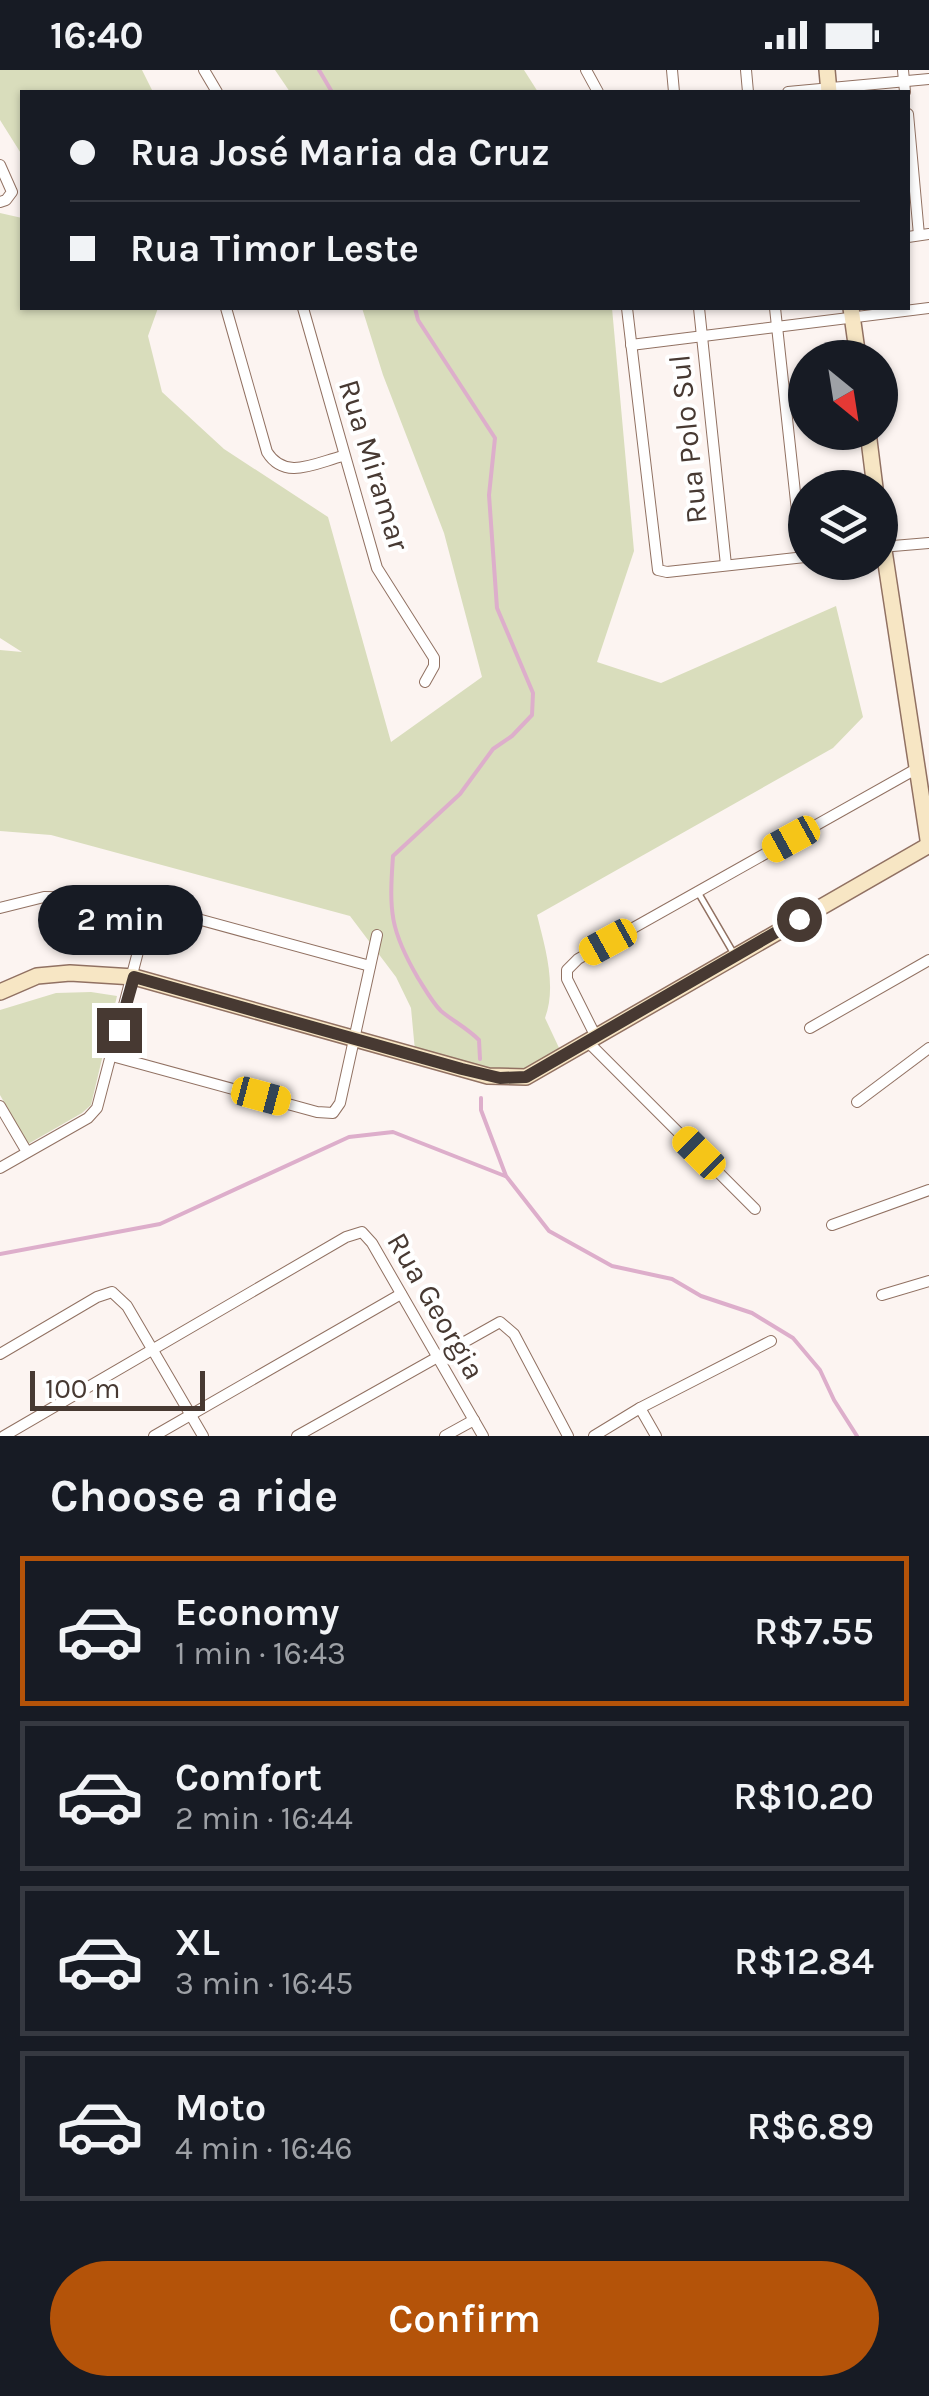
<!DOCTYPE html>
<html lang="en">
<head>
<meta charset="utf-8">
<style>
	body { margin:0; font-family:Karla,sans-serif; background:#242831; color:#f1f3f6; height:100vh; display:flex; flex-direction:column; font-size:38px; white-space:nowrap }
	* { box-sizing:border-box; margin:0 }
	p { font-size:32px; color:#9ea1a6 }
	.icon { flex:none; width:55px; height:55px; fill:none; stroke:currentColor; stroke-width:2; stroke-linecap:round; stroke-linejoin:round }
	.map { position:relative; height:1366px; overflow:hidden }
	.drawer { display:flex; flex-direction:column; background:#171b24; flex:1 }
	.drawer>* { flex:none }
	.top-card { position:absolute; left:20px; top:20px; width:890px; height:220px; border-radius:0px; box-shadow:0 2px 8px #0004; display:grid; align-content:center; height:220px; padding:0 50px; background:#171b24 }
	.needle { width:65px; rotate:150deg }
	.controls { position:absolute; left:788px; top:270px; display:grid; gap:20px }
	.controls a { display:grid; place-items:center; width:110px; height:110px; border-radius:50%; background:#171b24; box-shadow:0 2px 8px #0004; font-size:50px }
	.scale { position:absolute; left:30px; bottom:25px; width:175px; box-sizing:border-box; padding-left:10px; border:5px solid #473932; border-top:0; font-size:28px; line-height:35px; white-space:nowrap; color:#473932; -webkit-text-stroke:8px #fff; paint-order:stroke }
	.end { position:absolute; width:45px; height:45px; margin:-22px; border:12px solid #473932; background:#fff; box-shadow:0 0 0 5px #fff }
	.from { border-radius:50% }
	.bubble { position:absolute; height:70px; border-radius:35px; background:#171b24; box-shadow:0 2px 8px #0004; font-size:32px; font-weight:600; line-height:70px; text-align:center }
	.car { position:absolute; width:30px; height:60px; margin:-30px -15px; border-radius:12px; box-shadow:0 0 8px 2px #0007; background:linear-gradient(#f5c518 24%,#345 0 40%,#f5c518 0 76%,#345 0 86%,#f5c518 0) }
	.top-card b { display:flex; align-items:center; gap:35px; height:95px; font-size:38px }
	.top-card b+b { border-top:2px solid #363941 }
	.top-card i { width:25px; height:25px; background:#f1f3f6 }
	ul { padding:0; list-style:none }
	li { display:flex; align-items:center; gap:30px; height:150px; margin:0 20px 15px; padding:0 30px; border:5px solid #363941; border-radius:0px }
	li div { flex:1 }
	li b { display:block; font-size:38px }
	li em { font-style:normal; font-weight:600 }
	li.selected { border-color:#b45309 }
	li>.icon { width:90px; height:90px; stroke-width:1.5 }
	h2 { padding:0 50px; font-size:45px; line-height:120px }
	.button { display:flex; gap:20px; margin-top:auto; padding:20px 50px }
	.button a { flex:1; height:115px; border-radius:60px; background:#b45309; color:#fff; font-size:40px; font-weight:600; line-height:115px; text-align:center }
	.status { display:flex; justify-content:space-between; align-items:center; height:70px; padding:0 50px; background:#171b24; direction:ltr }
	.status svg { height:28px; fill:currentColor }
	.map>svg:first-child { display:block }
</style>
</head>
<body>
<div class="status"><b>16:40</b><svg viewBox="0 0 49 12"><path d="M0 12V9h3v3zM5 12V6h3v6zM10 12V3h3v9zM15 12V0h3v12zM26 1h20v11H26zM47 4h2v5h-2z"/></svg></div>
<div class="map">
<svg width="929" height="1366" viewBox="0 0 929 1366">
	<rect width="100%" height="100%" fill="#fcf4f1"/>
	<g fill="#d9ddbc">
		<polygon points="0,0 142,0 153,22 22,22 22,85 0,50"/>
		<polygon points="275,0 524,0 538,22 290,22"/>
		<path d="M0,143L22,148V238H158L148,266L162,322L224,379L328,447L391,672L482,607L444,463L383,305L362,238H612L634,481L597,592L661,613L836,536L863,647L833,678L537,845C545,877 557,916 545,948L560,980L528,1000H487L415,981L411,938L396,907L350,846L51,765L0,761V580L22,582L0,568Z"/>
		<polygon points="91,922 117,926 91,1035 82,1043 28,1074 0,1025 0,940 56,923"/>
	</g>
	<g fill="none" stroke-linecap="round" stroke-linejoin="round">
		<g stroke="#ddaecb" stroke-width="4">
			<polyline points="319,0 332,22"/>
			<path d="M415,238L418,250L495,368L489,425L497,538L533,623L532,645L512,666L493,679L460,724L393,786C389,842 390,860 418,908C425,919 432,932 441,941C453,951 467,958 479,970L480,989"/>
			<polyline points="481,1028 481,1040 506,1106 549,1161 612,1196 672,1209 701,1226 752,1243 793,1268 820,1300 834,1330 857,1366"/>
			<polyline points="0,1184 160,1154 349,1067 393,1062 505,1106"/>
		</g>
		<defs>
			<polyline id="lane" points="699,824 734,884"/>
			<g id="street">
				<polyline points="204,0 217,22"/>
				<polyline points="586,0 598,22"/>
				<polyline points="672,0 674,22"/>
				<polyline points="746,0 748,22"/>
				<polyline points="903,0 905,22"/>
				<polyline points="788,22 929,9"/>
				<polyline points="908,44 919,165"/>
				<polyline points="0,95 12,122 6,130 0,132"/>
				<polyline points="908,167 929,164"/>
				<path d="M226,238L267,382C285,411 315,393 343,386"/>
				<polyline points="303,238 377,498 434,588 434,596 425,612"/>
				<polyline points="627,238 658,500 667,502 805,487"/>
				<polyline points="699,238 726,495"/>
				<polyline points="775,238 802,487"/>
				<polyline points="631,275 929,238"/>
				<polyline points="881,477 929,473"/>
				<polyline points="0,838 44,827 106,828 150,836 370,896"/>
				<polyline points="810,958 929,890"/>
				<polyline points="596,967 567,909 567,900 578,889 916,699"/>
				<polyline points="588,972 755,1139"/>
				<polyline points="112,986 317,1042 333,1043 340,1033 377,865"/>
				<polyline points="857,1032 929,978"/>
				<polyline points="0,1036 27,1082"/>
				<polyline points="0,1098 88,1048 97,1038 150,836"/>
				<polyline points="832,1155 929,1120"/>
				<polyline points="882,1225 929,1211"/>
				<polyline points="0,1284 97,1227 112,1222 127,1236 203,1366"/>
				<polyline points="640,1338 656,1366"/>
				<polyline points="4,1366 346,1167 362,1162 372,1173 483,1366"/>
				<polyline points="154,1366 401,1224"/>
				<polyline points="297,1366 500,1252 514,1264 568,1366"/>
				<polyline points="445,1366 474,1350"/>
				<polyline points="594,1366 640,1338 771,1271"/>
			</g>
			<g id="secondary">
				<polyline points="827,0 829,22"/>
				<polyline points="851,238 858,288"/>
				<polyline points="868,362 875,418"/>
				<polyline points="880,454 929,776"/>
				<polyline points="0,922 37,906 70,903 134,907 488,1006 526,1007 929,775"/>
			</g>
		</defs>
		<use href="#lane" stroke="#917162" stroke-width="8"/>
		<use href="#street" stroke="#917162" stroke-width="12"/>
		<use href="#secondary" stroke="#917162" stroke-width="18"/>
		<use href="#lane" stroke="#fff" stroke-width="5"/>
		<use href="#street" stroke="#fff" stroke-width="10"/>
		<use href="#secondary" stroke="#f7e6c4" stroke-width="15"/>
	</g>
	<g fill="none" stroke-linecap="round" stroke-linejoin="round">
		<polyline stroke="#473932" stroke-width="12" points="119,960 134,907 462,999 500,1008 526,1007 799,849"/>
	</g>
	<g text-anchor="middle" dominant-baseline="central" stroke-width="8" stroke-linejoin="round" paint-order="stroke">
		<g font-size="30" fill="#473932" stroke="#fff">
			<text transform="translate(688 369) rotate(-96)">Rua Polo Sul</text>
			<text transform="translate(374 395) rotate(73)">Rua Miramar</text>
			<text transform="translate(436 1236) rotate(60)">Rua Georgia</text>
		</g>
	</g>
</svg>
<div class="controls">
<a><svg class="needle" viewBox="-14 -14 28 28"><path d="M0-13l5 13h-10z" fill="#e53935"/><path d="M0 13l5-13h-10z" fill="#9ea1a6"/></svg></a>
<a><svg class="icon" aria-label="layers" viewBox="0 0 24 24"><path d="M12 4l9 5-9 5-9-5zM3 14l9 5 9-5"/></svg></a>
</div>
<div class="scale">100 m</div>
<i class="end from" style="left:799px;top:849px"></i>
<i class="end" style="left:119px;top:960px"></i>
<div class="bubble" style="left:38px;top:815px;width:165px">2 min</div>
<i class="car" style="left:791px;top:769px;rotate:241deg"></i>
<i class="car" style="left:608px;top:872px;rotate:241deg"></i>
<i class="car" style="left:261px;top:1026px;rotate:105deg"></i>
<i class="car" style="left:699px;top:1083px;rotate:315deg"></i>
<div class="top-card">
<b><i class="from"></i>Rua José Maria da Cruz</b>
<b><i></i>Rua Timor Leste</b>
</div>
</div>
<section class="drawer">
<h2>Choose a ride</h2>
<ul>
<li class="selected"><svg class="icon" aria-label="car" viewBox="0 0 24 24"><path d="M5 17H2v-5l4-1 3-4h7l3 4 3 1v5h-3M9 17h6M6 11h13"/><circle cx="7" cy="17" r="2"/><circle cx="17" cy="17" r="2"/></svg><div><b>Economy</b><p>1 min · 16:43</p></div><em>R$7.55</em></li>
<li><svg class="icon" aria-label="car" viewBox="0 0 24 24"><path d="M5 17H2v-5l4-1 3-4h7l3 4 3 1v5h-3M9 17h6M6 11h13"/><circle cx="7" cy="17" r="2"/><circle cx="17" cy="17" r="2"/></svg><div><b>Comfort</b><p>2 min · 16:44</p></div><em>R$10.20</em></li>
<li><svg class="icon" aria-label="car" viewBox="0 0 24 24"><path d="M5 17H2v-5l4-1 3-4h7l3 4 3 1v5h-3M9 17h6M6 11h13"/><circle cx="7" cy="17" r="2"/><circle cx="17" cy="17" r="2"/></svg><div><b>XL</b><p>3 min · 16:45</p></div><em>R$12.84</em></li>
<li><svg class="icon" aria-label="car" viewBox="0 0 24 24"><path d="M5 17H2v-5l4-1 3-4h7l3 4 3 1v5h-3M9 17h6M6 11h13"/><circle cx="7" cy="17" r="2"/><circle cx="17" cy="17" r="2"/></svg><div><b>Moto</b><p>4 min · 16:46</p></div><em>R$6.89</em></li>
</ul>
<div class="button"><a>Confirm</a></div>
</section>
</body>
</html>
